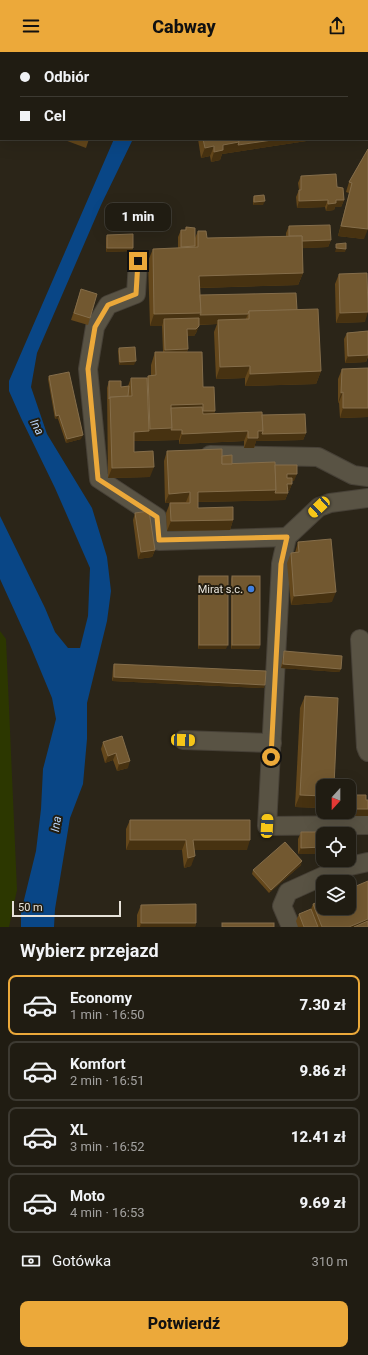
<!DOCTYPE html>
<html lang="pl">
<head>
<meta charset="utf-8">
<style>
	body { margin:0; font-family:Roboto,sans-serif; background:#2d2920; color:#f1f3f6; height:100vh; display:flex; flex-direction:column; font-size:15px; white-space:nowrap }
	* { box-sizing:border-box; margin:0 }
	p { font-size:13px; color:#a2a19f }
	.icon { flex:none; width:22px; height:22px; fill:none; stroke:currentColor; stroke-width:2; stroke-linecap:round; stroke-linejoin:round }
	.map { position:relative; height:875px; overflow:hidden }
	.drawer { display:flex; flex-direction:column; background:#201c12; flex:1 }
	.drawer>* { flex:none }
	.top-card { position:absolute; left:0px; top:0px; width:368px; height:88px; box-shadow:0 4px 16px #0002,0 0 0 1px #3d3a32; display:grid; align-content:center; height:88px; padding:0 20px; background:#201c12 }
	.needle { width:26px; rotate:201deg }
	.buttons { position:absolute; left:316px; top:727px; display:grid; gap:8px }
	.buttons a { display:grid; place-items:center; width:40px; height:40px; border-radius:8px; background:#201c12; box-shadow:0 4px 16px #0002,0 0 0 1px #3d3a32; font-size:20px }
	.scale { position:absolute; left:12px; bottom:10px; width:109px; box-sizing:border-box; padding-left:4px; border:2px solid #e7e3da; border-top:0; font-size:11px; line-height:14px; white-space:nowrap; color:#e7e3da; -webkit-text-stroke:3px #221c0f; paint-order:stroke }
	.end { position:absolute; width:18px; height:18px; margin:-9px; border:5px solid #eca93a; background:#111; box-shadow:0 0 0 2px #111 }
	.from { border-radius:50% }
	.bubble { position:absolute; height:28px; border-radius:8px; background:#201c12; box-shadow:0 4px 16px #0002,0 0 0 1px #3d3a32; font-size:13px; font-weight:800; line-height:28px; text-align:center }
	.car { position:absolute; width:12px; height:24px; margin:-12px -6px; border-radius:5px; box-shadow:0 0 3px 1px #0007; background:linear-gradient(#f5c518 24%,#345 0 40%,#f5c518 0 76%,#345 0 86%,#f5c518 0) }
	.top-card b { display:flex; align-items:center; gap:14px; height:38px; font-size:15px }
	.top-card b+b { border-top:1px solid #3d3a32 }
	.top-card i { width:10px; height:10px; background:#f1f3f6 }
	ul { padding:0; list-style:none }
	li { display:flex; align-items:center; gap:12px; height:60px; margin:0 8px 6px; padding:0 12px; border:2px solid #3d3a32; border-radius:8px }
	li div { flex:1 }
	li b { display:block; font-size:15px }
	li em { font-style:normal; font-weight:800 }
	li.active { border-color:#eca93a }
	li>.icon { width:36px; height:36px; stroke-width:1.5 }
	h2 { padding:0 20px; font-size:18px; line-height:48px }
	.pay { display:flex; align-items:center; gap:10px; height:44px; padding:0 20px; font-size:15px }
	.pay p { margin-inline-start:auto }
	.button { display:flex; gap:8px; margin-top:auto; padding:8px 20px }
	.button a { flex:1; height:46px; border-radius:8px; background:#eca93a; color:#111; font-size:16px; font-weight:800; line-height:46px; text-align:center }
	header { display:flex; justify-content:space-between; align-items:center; height:52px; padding:0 20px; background:#eca93a; color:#111; font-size:18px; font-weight:800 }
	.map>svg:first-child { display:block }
</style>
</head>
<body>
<header><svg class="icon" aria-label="menu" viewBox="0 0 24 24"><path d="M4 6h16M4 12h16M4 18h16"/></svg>Cabway<svg class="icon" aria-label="share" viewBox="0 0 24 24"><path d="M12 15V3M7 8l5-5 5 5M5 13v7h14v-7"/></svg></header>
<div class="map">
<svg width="368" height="875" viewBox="0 0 368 875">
	<rect width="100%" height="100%" fill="#2b2518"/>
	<polygon fill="#2c3700" points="0,579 6,587 17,838 9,875 0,875"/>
	<polygon fill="#094686" points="114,87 133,87 101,153 37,301 31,335 47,382 92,456 107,505 111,539 107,569 87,651 87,687 83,732 70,766 55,857 54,875 21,875 21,860 36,799 41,757 43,717 56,667 52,646 30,593 0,527 0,464 45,556 55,580 68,596 80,596 88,564 90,516 55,436 21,366 9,339 9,329"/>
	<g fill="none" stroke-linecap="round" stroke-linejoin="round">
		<defs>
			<g id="minor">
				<polyline points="367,48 368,48"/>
				<polyline points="138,209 136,242 108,253 95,275 88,317 99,427 157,465 159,489 287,485"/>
				<polyline points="210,403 318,405 353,423 368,425"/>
				<polyline points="368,446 330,451 319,455 287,485 281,512 267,774 368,773"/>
				<polyline points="360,587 366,695 368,700"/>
				<polyline points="183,688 272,691"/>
				<polyline points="291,875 282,854 288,840 341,816 368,810"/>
			</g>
		</defs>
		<use href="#minor" stroke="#474137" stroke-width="20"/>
		<use href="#minor" stroke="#595344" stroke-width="18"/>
	</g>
	<g fill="#64471b">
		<polygon points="62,87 89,87 86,96"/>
		<polygon points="198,87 317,87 313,88 222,102 220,108 211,110 210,104 201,106"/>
		<polygon points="368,97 364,187 338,184 349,141 346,140 349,130"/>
		<polygon points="301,124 337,135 344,148 341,155 335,155 334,158 326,159 325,155 297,156 296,145 299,138 298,131"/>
		<polygon points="254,144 263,153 253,153 253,147"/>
		<polygon points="289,174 331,188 328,195 302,196 303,221 298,233 200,236 200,243 297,258 321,319 316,332 245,334 245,326 216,327 214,280 217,272 199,273 196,281 194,284 187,284 188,297 187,300 203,335 215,359 214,361 262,363 306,381 303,388 256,389 254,396 244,396 244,389 179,392 179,388 134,389 134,400 150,425 108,426 107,336 109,329 121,335 128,334 131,326 147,326 148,324 151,323 151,313 155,300 163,300 162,274 150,274 148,209 153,197 178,196 178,185 181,178 185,178 186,175 195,186 198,179 207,186 286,184 286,181"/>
		<polygon points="107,183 132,199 106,200 106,186"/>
		<polygon points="339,222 365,270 336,271 335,232"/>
		<polygon points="81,237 90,266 88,273 71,268"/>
		<polygon points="368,279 368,305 366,310 345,311 344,287 347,281"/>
		<polygon points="119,296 134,313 119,313 118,299"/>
		<polygon points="342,317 368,365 340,366 339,350 338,351 338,327"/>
		<polygon points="49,324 81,387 66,391 58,367 55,367 48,327"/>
		<polygon points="167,399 222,404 232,412 275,413 294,429 292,429 292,432 289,439 287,439 288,441 285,448 198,450 198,456 233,468 230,478 167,479 166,461 170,451 186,451 165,451 164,409"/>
		<polygon points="135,461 155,498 152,505 138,507 133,468"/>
		<polygon points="298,490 332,550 291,553 287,511 291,501 295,501"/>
		<polygon points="199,524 226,597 198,597 198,527"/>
		<polygon points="232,524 260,593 259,597 231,597 231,527"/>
		<polygon points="284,599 341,617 339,620 281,616 283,603"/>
		<polygon points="114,612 264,636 112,629 113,615"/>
		<polygon points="305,644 323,734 323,756 295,755 300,656"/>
		<polygon points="122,684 128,716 117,719 113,708 105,711 101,697 103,690"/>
		<polygon points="130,768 247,798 194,798 191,814 184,816 182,798 126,798 126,777"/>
		<polygon points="301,780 343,782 298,802 298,787"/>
		<polygon points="301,813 269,841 252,822 253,818"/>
		<polygon points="313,852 368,875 298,875 296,869 299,862 311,857"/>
		<polygon points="141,853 196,871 195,875 137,875 137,863"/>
	</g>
	<g fill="#473211">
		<rect x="367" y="29" width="1" height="7"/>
		<polygon points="279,87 317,87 313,88 222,102 220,108 211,110 214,100 223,93 239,90"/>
		<polygon points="214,94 210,104 201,106 205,96"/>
		<polygon points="328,148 325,155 297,156 299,149"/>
		<polygon points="336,148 344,148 341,155 335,155 334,158 326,159 328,152"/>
		<polygon points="265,149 263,153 253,153 254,150"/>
		<polygon points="341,174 368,177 364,187 338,184"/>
		<polygon points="331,188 328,195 286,197 289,190"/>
		<polygon points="107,196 133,196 132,199 106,200"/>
		<polygon points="336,196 346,197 345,200 335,200"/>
		<polygon points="303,221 298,233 195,236 199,224"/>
		<polygon points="368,260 365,270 336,271 340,261"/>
		<polygon points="201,261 248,262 244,271 218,268 217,272 165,274 164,267 162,274 150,274 154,262"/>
		<polygon points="199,274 196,281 194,284 184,284 187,277"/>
		<polygon points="188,297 185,304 163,305 165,298"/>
		<polygon points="368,303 366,310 345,311 348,304"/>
		<polygon points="136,309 134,313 119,313 120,310"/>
		<polygon points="250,314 245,326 216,327 220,315"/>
		<polygon points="321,319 316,332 245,334 250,322"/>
		<polygon points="343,340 339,350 338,351 341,341"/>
		<polygon points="203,352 199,365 170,365 171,353"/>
		<polygon points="343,356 368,356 368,365 340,366"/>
		<polygon points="203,359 215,359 210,371 199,371"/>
		<polygon points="59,363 58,367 55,367 56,364"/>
		<polygon points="172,376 182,378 179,388 130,389 134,380 149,379 150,377"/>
		<polygon points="248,379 244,389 179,392 182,382"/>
		<polygon points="258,379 306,381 303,388 256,389 254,396 244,396 248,386"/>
		<polygon points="83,383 81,387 66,391 67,387"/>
		<polygon points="154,415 150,425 108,426 112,416"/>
		<polygon points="287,422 297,422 294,429 284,429"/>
		<polygon points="287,432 292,432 289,439 285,439"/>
		<polygon points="276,438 288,441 285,448 194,450 198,440"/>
		<polygon points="190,440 186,450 165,451 169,442"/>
		<polygon points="233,468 230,478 167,479 171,469"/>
		<polygon points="155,498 152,505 138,507 141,500"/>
		<polygon points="336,540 332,550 291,553 294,544"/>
		<polygon points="199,593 228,593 226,597 198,597"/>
		<polygon points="232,593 260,593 259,597 231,597"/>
		<polygon points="283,612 341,617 339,620 281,616"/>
		<polygon points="114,625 265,633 264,636 112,629"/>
		<polygon points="116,701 113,708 105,711 108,704"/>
		<polygon points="130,709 128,716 117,719 119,712"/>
		<polygon points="300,743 323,744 323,756 295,755"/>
		<polygon points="349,757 368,757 368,764 335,764 337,760 349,760"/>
		<polygon points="130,788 186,788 182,798 126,798"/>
		<polygon points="193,788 250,788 247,798 190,798"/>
		<polygon points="323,795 323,802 298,802 301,796"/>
		<polygon points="195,804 191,814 184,816 188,806"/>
		<polygon points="302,809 301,813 269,841 271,838"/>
		<polygon points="368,867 368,875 349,875"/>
		<polygon points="141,871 196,871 195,875 140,875"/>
	</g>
	<g fill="#725830" stroke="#846d4a">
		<polygon points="44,0 110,0 113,1 44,1"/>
		<polygon points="200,0 214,0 213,1 200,1"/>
		<rect x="289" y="0" width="24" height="1"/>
		<rect x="328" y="0" width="11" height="1"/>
		<rect x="367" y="4" width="1" height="25"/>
		<polygon points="203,87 238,87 239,90 223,93 223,98 214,100 214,94 205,96"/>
		<polygon points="238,87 279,87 238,93 239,90"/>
		<polygon points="368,97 368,177 341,174 352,131 349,130"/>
		<polygon points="336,122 337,135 343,136 344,148 336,148 336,151 328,152 328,148 299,149 299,138 301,138 301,124"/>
		<polygon points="264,143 265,149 254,150 254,144"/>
		<polygon points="330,173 331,188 302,189 302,184 289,184 289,174"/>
		<polygon points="186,175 195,176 195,194 181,195 181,178 186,178"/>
		<polygon points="198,179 206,179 207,186 302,184 303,221 199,224 201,261 154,262 153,197 198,195"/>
		<polygon points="133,182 133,196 107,196 107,183"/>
		<polygon points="346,191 346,197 336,196 336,192"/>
		<polygon points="367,221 368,260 340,261 339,222"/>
		<polygon points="81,237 97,242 90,266 74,261"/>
		<polygon points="296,241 297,258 249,259 248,262 200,263 201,261 200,243"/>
		<polygon points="318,257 321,319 250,322 250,314 220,315 218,268 249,267 249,259"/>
		<polygon points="199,266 199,274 196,277 187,277 188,297 165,298 164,267"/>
		<polygon points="368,279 368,303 348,304 347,281"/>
		<polygon points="135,295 136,309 120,310 119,296"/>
		<polygon points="155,300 202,300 203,335 214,335 215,359 203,359 203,352 171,353 172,376 150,377 148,324 156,323"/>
		<polygon points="368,316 368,356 343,356 343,340 341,341 342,317"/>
		<polygon points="69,320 83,383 67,387 59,363 56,364 49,324"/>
		<polygon points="131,326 147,326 149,379 134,380 134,400 153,399 154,415 112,416 110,345 132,344"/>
		<polygon points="109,329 121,329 121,335 129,334 128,344 110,345 109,347"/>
		<polygon points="202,355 203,362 262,360 263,379 258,379 258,386 248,386 248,379 182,382 182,378 171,378 172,376 171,356"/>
		<polygon points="305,362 306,381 262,382 263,379 262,363"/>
		<polygon points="222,397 222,412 275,410 276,438 198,440 198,456 233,455 233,468 171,469 170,451 190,451 190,440 169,442 167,399"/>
		<polygon points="232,403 232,412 222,412 222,404"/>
		<polygon points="275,413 297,413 297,422 287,422 287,426 292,426 292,432 287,432 288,441 275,441 276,438"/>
		<polygon points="149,459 155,498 141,500 135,461"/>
		<polygon points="331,487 336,540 294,544 291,501 299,500 298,490"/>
		<rect x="199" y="524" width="29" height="69"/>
		<rect x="232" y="524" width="28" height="69"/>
		<polygon points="284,599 342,604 341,617 283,612"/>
		<polygon points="114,612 266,619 265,633 114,625"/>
		<polygon points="305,644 338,646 334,734 323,734 323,744 300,743"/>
		<polygon points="122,684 130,709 119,712 116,701 108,704 103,690"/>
		<polygon points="349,743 366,743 366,748 368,748 368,757 349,757"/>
		<polygon points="130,768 250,768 250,788 193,788 195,804 188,806 186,788 130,788"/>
		<polygon points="301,780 343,780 343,782 323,782 323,795 301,796"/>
		<polygon points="285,790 302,809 271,838 253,818"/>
		<polygon points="368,829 368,867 349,875 322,875 313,852 323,848 323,856 349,856 349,837"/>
		<polygon points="196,852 196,871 141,871 141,853"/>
		<polygon points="311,857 318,875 304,875 299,862"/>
		<polygon points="368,869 368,875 354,875"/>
		<rect x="222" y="871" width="52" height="4"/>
	</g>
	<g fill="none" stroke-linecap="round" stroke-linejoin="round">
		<polyline stroke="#eca93a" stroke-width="5" points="138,209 136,242 108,253 95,275 88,317 98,427 157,465 159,488 287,485 281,512 271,705"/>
	</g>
	<circle fill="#3f7fe0" stroke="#221c0f" stroke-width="1.5" cx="251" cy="537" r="4"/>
	<g text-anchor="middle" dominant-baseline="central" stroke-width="4" stroke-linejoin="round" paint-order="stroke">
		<g font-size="11" fill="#e7e3da" stroke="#221c0f" text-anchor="end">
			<text x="243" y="537">Mirat s.c.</text>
		</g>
		<g font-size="12" font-style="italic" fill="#b6d3f8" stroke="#221c0f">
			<text transform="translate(37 375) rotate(63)">Ina</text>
			<text transform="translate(56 772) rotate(-81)">Ina</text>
		</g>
	</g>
</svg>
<div class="buttons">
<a><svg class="needle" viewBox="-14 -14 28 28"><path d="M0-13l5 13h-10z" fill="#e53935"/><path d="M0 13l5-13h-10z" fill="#a2a19f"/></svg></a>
<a><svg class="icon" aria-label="locate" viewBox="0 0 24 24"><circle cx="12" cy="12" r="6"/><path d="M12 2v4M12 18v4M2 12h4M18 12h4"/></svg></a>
<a><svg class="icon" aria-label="layers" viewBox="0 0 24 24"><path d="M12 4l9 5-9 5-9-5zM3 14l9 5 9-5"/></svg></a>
</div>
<div class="scale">50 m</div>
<i class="end from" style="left:271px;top:705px"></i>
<i class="end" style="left:138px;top:209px"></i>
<div class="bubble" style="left:105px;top:151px;width:66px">1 min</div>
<i class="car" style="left:319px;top:455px;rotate:227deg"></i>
<i class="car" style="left:183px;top:688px;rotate:92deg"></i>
<i class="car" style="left:267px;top:774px;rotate:3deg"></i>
<div class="top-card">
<b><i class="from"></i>Odbiór</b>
<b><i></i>Cel</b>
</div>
</div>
<section class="drawer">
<h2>Wybierz przejazd</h2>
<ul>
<li class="active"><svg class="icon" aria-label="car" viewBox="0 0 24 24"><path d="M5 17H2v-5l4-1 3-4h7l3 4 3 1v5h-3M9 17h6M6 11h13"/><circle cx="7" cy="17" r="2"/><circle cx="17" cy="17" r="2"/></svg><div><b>Economy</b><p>1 min · 16:50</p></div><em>7.30 zł</em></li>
<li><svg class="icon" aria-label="car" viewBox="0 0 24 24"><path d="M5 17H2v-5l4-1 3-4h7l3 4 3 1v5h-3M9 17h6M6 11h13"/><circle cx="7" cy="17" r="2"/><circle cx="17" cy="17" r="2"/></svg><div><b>Komfort</b><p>2 min · 16:51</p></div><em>9.86 zł</em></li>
<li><svg class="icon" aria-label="car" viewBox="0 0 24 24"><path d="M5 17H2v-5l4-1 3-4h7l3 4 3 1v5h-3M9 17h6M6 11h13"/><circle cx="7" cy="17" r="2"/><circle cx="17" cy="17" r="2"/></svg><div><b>XL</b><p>3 min · 16:52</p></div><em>12.41 zł</em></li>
<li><svg class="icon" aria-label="car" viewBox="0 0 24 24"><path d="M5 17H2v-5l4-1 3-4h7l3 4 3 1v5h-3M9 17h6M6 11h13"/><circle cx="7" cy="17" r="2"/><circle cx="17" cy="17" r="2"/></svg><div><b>Moto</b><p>4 min · 16:53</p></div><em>9.69 zł</em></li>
</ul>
<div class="pay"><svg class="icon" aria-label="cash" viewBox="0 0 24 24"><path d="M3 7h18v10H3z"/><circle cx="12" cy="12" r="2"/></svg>Gotówka<p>310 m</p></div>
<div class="button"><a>Potwierdź</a></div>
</section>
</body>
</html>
